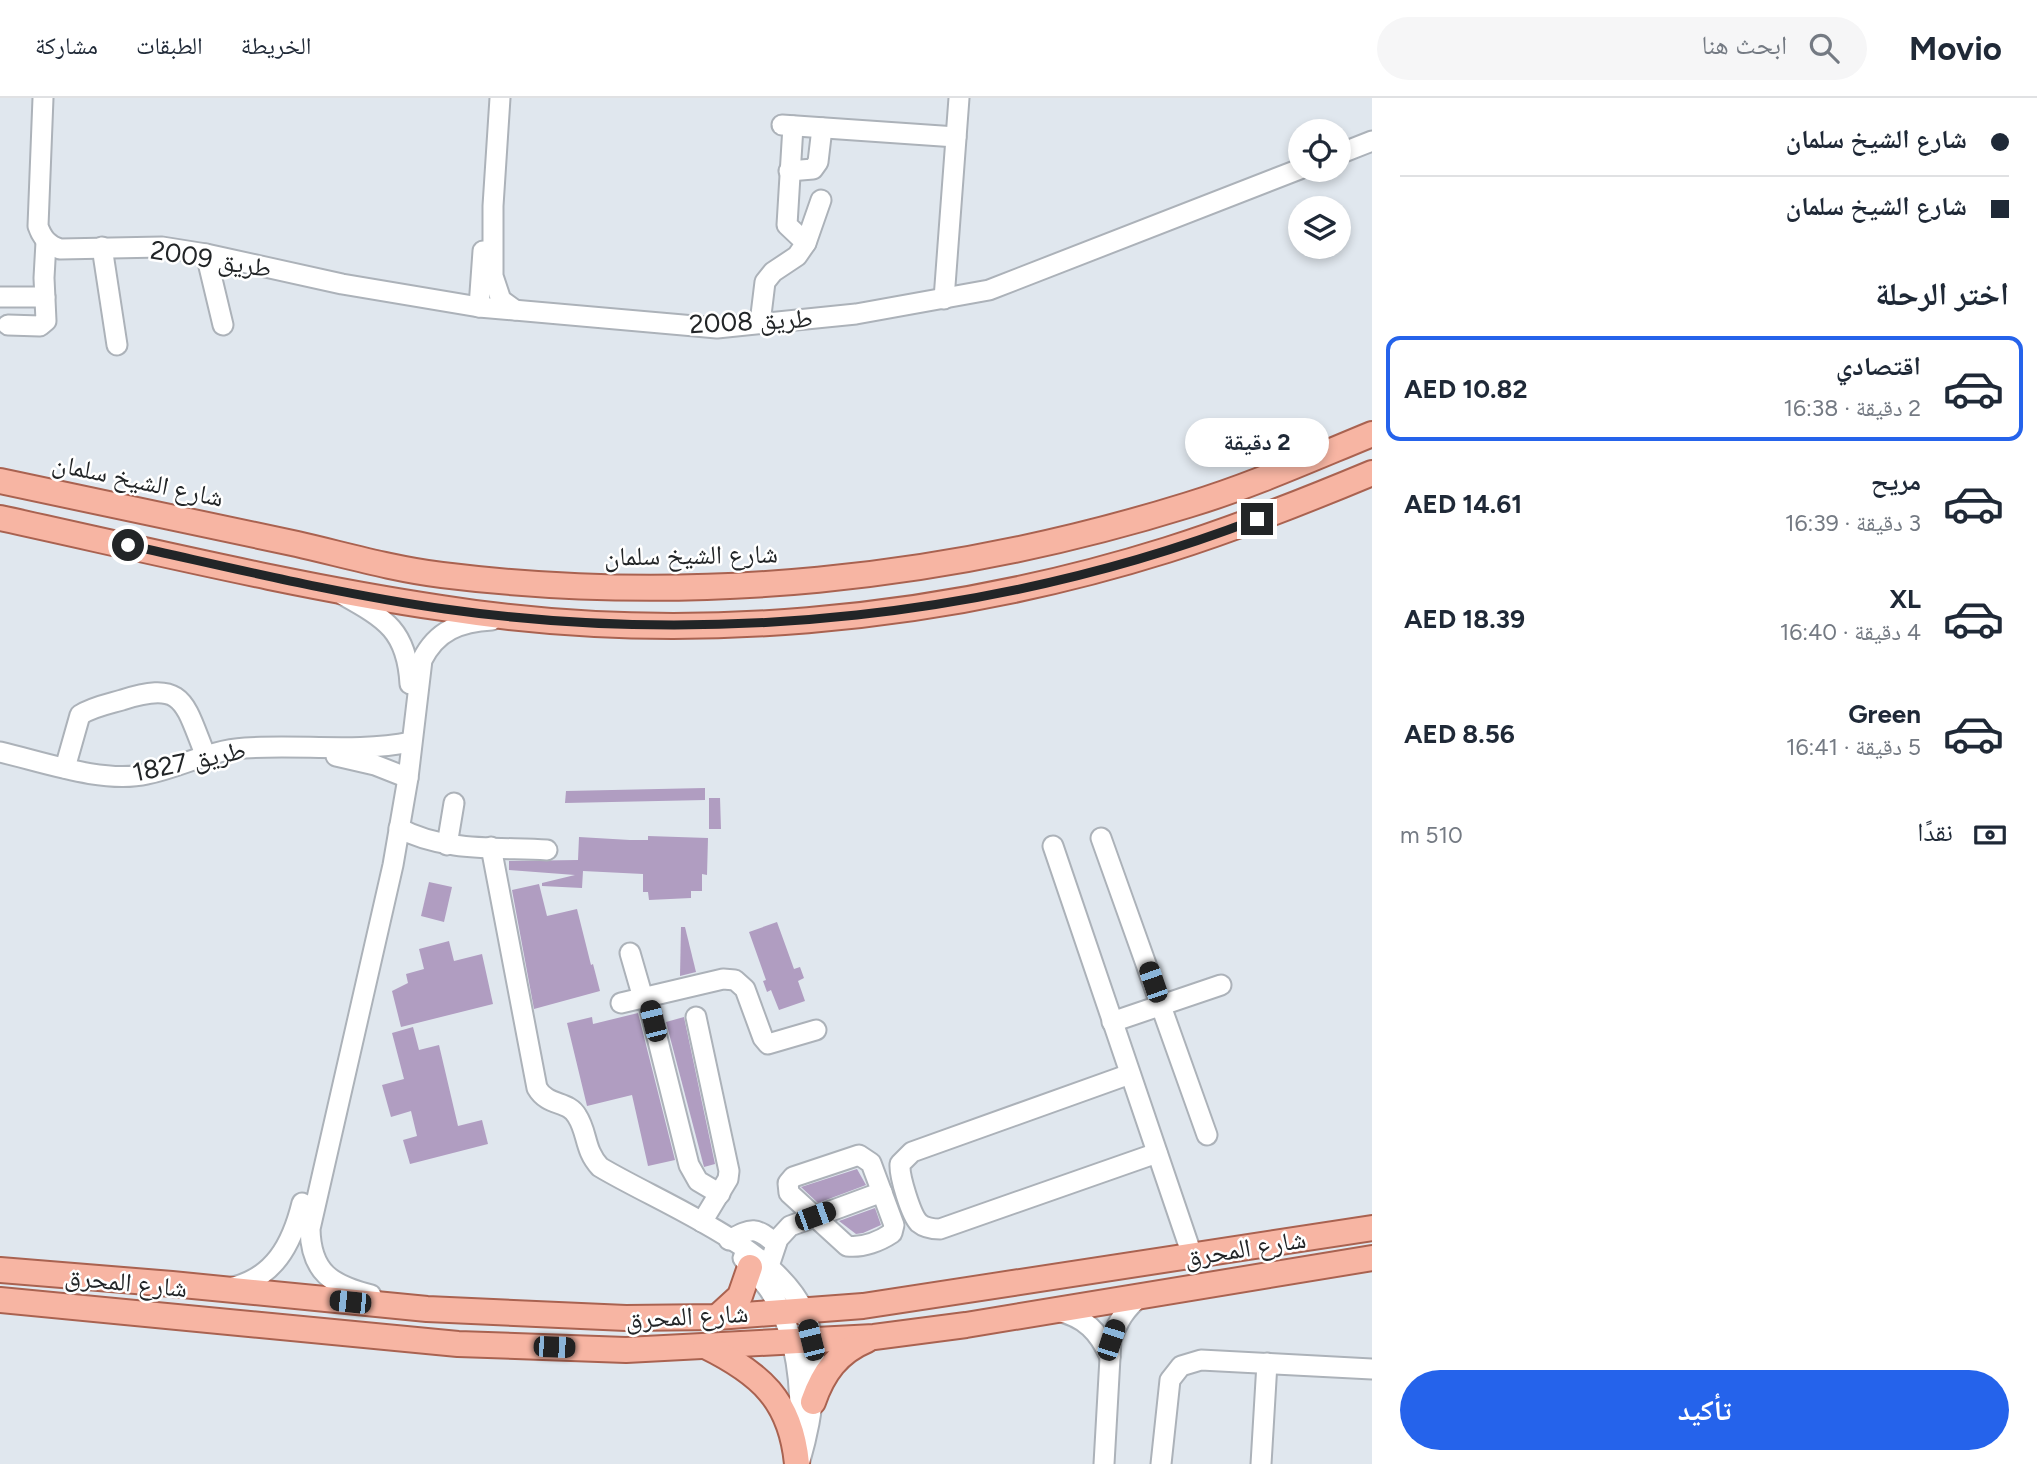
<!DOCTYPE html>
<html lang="ar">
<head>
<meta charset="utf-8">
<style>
	body { margin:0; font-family:Figtree,"Noto Naskh Arabic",sans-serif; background:#f6f6f7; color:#1f2937; direction:rtl; height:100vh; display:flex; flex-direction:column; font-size:26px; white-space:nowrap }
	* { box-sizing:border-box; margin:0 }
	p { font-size:23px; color:#747a83 }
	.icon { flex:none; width:38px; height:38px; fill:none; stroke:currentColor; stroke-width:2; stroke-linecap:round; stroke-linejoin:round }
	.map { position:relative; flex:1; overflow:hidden; direction:ltr }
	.side { display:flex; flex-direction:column; background:#fff; width:665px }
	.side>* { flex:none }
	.hud { display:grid; align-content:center; height:154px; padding:0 28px; background:#fff }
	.tools { position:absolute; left:1288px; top:21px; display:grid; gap:14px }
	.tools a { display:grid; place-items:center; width:63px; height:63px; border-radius:50%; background:#fff; box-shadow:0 4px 10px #0003; font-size:35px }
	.end { position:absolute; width:32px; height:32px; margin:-16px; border:9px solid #222527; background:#fff; box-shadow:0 0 0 4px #fff }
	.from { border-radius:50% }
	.bubble { position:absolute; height:49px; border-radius:24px; background:#fff; box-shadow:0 4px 10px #0003; font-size:23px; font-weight:700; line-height:49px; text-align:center; direction:rtl }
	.car { position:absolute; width:21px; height:42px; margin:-21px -10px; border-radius:9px; box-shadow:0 0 5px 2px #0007; background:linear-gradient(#222 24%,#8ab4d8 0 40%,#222 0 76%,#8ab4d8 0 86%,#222 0) }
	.hud b { display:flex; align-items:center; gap:24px; height:66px; font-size:26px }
	.hud b+b { border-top:2px solid #e0e1e3 }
	.hud i { width:18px; height:18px; background:#1f2937 }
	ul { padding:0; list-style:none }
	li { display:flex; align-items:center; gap:21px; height:105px; margin:0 14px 10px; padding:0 14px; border:4px solid transparent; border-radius:14px }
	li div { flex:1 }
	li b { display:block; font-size:26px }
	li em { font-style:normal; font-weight:700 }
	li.current { border-color:#2563eb }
	li>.icon { width:63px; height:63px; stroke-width:1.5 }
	h2 { padding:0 28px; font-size:32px; line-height:84px }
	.pay { display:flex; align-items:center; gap:18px; height:77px; padding:0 28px; font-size:26px }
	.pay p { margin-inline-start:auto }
	.button { display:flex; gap:14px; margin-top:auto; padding:14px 28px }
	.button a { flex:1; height:80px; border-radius:42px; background:#2563eb; color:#fff; font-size:28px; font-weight:700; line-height:80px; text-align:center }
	header { display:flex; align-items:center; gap:42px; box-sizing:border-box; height:98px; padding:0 35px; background:#fff; border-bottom:2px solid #e0e1e3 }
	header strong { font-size:33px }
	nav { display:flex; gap:38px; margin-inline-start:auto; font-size:24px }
	.search { width:490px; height:63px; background:#f6f6f7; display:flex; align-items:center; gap:18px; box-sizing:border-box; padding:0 24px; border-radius:38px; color:#747a83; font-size:26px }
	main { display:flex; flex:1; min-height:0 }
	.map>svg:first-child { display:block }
</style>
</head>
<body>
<header>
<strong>Movio</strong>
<div class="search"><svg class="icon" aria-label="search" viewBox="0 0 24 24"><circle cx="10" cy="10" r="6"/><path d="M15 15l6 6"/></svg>ابحث هنا</div>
<nav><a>الخريطة</a><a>الطبقات</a><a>مشاركة</a></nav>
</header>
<main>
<section class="side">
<div class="hud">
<b><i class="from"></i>شارع الشيخ سلمان</b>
<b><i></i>شارع الشيخ سلمان</b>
</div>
<h2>اختر الرحلة</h2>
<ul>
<li class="current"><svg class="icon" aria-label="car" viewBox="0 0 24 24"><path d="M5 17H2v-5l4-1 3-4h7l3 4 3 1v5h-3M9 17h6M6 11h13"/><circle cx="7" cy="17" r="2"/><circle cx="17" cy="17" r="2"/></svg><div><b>اقتصادي</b><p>2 دقيقة · 16:38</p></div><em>AED 10.82</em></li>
<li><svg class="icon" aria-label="car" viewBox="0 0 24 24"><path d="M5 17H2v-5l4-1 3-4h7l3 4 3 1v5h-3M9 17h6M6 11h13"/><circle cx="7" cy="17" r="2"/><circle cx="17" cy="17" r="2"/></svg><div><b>مريح</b><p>3 دقيقة · 16:39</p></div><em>AED 14.61</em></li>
<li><svg class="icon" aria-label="car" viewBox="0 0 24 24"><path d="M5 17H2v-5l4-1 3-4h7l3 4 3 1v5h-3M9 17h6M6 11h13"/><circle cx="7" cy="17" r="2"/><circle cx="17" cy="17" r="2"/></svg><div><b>XL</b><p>4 دقيقة · 16:40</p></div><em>AED 18.39</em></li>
<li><svg class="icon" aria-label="car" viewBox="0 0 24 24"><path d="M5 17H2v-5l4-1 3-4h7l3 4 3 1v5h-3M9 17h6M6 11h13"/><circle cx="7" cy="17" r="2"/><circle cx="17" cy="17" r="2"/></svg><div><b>Green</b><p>5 دقيقة · 16:41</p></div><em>AED 8.56</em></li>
</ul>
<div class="pay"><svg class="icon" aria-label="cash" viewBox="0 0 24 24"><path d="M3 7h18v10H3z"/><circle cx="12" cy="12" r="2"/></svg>نقدًا<p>510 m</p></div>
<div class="button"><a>تأكيد</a></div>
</section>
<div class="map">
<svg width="1372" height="1366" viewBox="0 0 1372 1366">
	<rect width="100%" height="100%" fill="#e0e7ee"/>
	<g fill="#b09dc1">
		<polygon points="705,690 705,702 565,705 566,693"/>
		<polygon points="709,700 720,700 721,731 709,731"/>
		<polygon points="648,738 708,740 707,777 702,776 702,793 691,793 691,800 649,802 648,794 643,794 643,776 583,773 582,790 542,788 542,785 575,777 509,772 509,763 578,762 579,739 630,742 648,742"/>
		<polygon points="429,784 452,789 444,824 421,818"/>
		<polygon points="539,786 547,818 577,811 591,867 593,866 600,893 534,911 512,792"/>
		<polygon points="777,824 794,871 800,869 804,880 798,883 805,903 779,912 771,892 767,894 763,883 766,882 749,834"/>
		<polygon points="681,829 685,829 696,874 680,878"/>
		<polygon points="449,843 454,863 482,856 493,906 401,929 392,893 408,885 406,876 424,871 419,851"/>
		<polygon points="638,915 675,1062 648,1068 632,997 587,1008 567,925 592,919 593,926"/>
		<polygon points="684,919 715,1066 704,1069 666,924"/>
		<polygon points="413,929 419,952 439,947 458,1028 482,1022 488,1046 410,1066 403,1042 417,1038 411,1013 391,1019 382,987 404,981 392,935"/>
		<polygon points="857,1071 866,1087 818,1105 801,1089"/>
		<polygon points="875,1110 881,1127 863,1135 856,1136 839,1123"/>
	</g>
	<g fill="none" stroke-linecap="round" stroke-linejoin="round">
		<defs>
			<g id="minor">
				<path d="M43,0L38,128C42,140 48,147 60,151L162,149L206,156L342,186L479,209L717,230L856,216L989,192L1300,71"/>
				<polyline points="500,0 493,108 493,178 501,202 515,212"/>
				<polyline points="782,27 956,39"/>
				<polyline points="793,28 787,127 806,145"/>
				<polyline points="1339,56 1372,43"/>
				<polyline points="789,73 813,71 818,64 822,30"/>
				<polyline points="102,149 117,247"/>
				<polyline points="206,156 223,227"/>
				<polyline points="0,199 45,199"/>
				<polyline points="944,201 959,0"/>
				<polyline points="479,209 483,153"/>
				<polyline points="760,225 765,184 773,174 797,158 806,145 821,102"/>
				<polyline points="8,227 40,228 46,223 44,180 46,144"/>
				<path d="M343,497C386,521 407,533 410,586"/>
				<path d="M0,654C43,664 104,686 147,676C181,669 210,652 245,650C300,646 356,655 411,644"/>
				<polyline points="336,658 375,667 408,680"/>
				<path d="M65,670L80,617C92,609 108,606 122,602C184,582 184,604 205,656"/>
				<path d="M399,730C443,754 498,749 547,752"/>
				<polyline points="1101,740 1207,1037"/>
				<polyline points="447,747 454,705"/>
				<polyline points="1053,748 1192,1157"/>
				<path d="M491,749L537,990C548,1009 568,1002 577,1018C588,1035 584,1052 600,1069C660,1105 774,1148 804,1213C824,1257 812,1322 799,1366"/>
				<polyline points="630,855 643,900"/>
				<polyline points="647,899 689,1067 698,1083 720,1096"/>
				<polyline points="621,905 723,881 735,882 745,891 763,940 768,946 816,932"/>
				<polyline points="696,919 729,1073 728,1081 702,1124"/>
				<polyline points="1112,924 1221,887"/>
				<path d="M1130,976L912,1054L900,1066C899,1078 911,1117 919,1125C925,1130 932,1131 940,1131L1157,1055"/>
				<path d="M859,1057L871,1065L894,1127L892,1135C880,1143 863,1150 847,1148L789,1095L788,1085L793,1079Z"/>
				<path d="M729,1142C752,1130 755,1128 776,1146"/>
				<path d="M743,1160C751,1170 760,1179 768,1190C795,1228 801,1282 800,1328"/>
				<polyline points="769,1168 778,1141 790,1128 882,1094"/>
				<path d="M229,1190C274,1181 292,1146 302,1105"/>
				<path d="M371,1197C332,1187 311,1175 310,1131L393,767L408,680L422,562C437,532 460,524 492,522"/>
				<path d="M1057,1213C1085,1219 1099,1234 1110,1259"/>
				<path d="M1104,1366L1111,1242C1118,1223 1125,1211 1141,1198"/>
				<polyline points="1161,1366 1170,1282 1181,1268 1201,1262 1372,1271"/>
				<polyline points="1261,1366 1267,1265"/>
			</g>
			<g id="major">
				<path d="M0,383C99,404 198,425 297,446C345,457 393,471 442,477C692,508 947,482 1188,407C1251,388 1311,361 1372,336"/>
				<path d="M0,420C147,452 294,488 442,510C681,548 937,524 1167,452C1237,430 1305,403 1372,375"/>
				<polyline points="0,1172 172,1186 427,1211 626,1220 717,1219 863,1208 1372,1130"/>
				<polyline points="0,1202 458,1246 626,1252 874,1239 966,1227 1372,1160"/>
				<polyline points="717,1219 740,1198 750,1169"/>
				<path d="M705,1248C760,1275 791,1302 797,1366"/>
				<path d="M813,1304C823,1275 838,1254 867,1242"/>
			</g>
		</defs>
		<use href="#minor" stroke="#acb2b9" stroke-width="23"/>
		<use href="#major" stroke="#a96250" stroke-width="28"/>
		<use href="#minor" stroke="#fff" stroke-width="19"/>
		<use href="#major" stroke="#f7b5a3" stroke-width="24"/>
	</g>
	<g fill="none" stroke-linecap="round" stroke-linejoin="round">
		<path stroke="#222527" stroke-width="9" d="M128,447C233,470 338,496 445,511C715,549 1002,519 1257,421"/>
	</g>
	<g text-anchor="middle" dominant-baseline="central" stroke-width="5" stroke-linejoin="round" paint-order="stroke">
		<g font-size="26" fill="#222527" stroke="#fff">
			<text transform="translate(211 161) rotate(9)">طريق 2009</text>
			<text transform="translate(751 223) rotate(-3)">طريق 2008</text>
			<text transform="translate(138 382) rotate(12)">شارع الشيخ سلمان</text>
			<text transform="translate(691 457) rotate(-1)">شارع الشيخ سلمان</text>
			<text transform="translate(189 663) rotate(-12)">طريق 1827</text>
			<text transform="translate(1245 1150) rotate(-9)">شارع المحرق</text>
			<text transform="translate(126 1184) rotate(6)">شارع المحرق</text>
			<text transform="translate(687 1218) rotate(-3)">شارع المحرق</text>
		</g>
	</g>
</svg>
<div class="tools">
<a><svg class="icon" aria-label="locate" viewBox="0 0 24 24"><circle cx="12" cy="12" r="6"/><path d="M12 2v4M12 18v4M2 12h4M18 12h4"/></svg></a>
<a><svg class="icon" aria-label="layers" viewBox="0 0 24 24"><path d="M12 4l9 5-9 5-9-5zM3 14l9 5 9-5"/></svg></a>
</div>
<i class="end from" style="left:128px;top:447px"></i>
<i class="end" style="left:1257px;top:421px"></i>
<div class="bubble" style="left:1185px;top:320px;width:144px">2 دقيقة</div>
<i class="car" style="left:1153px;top:884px;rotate:341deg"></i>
<i class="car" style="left:653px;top:923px;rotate:346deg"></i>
<i class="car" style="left:815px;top:1118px;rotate:70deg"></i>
<i class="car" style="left:350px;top:1204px;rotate:276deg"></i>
<i class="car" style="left:811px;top:1242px;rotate:346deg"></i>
<i class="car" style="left:1111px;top:1242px;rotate:18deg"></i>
<i class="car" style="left:554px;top:1249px;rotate:92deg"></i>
</div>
</main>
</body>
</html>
